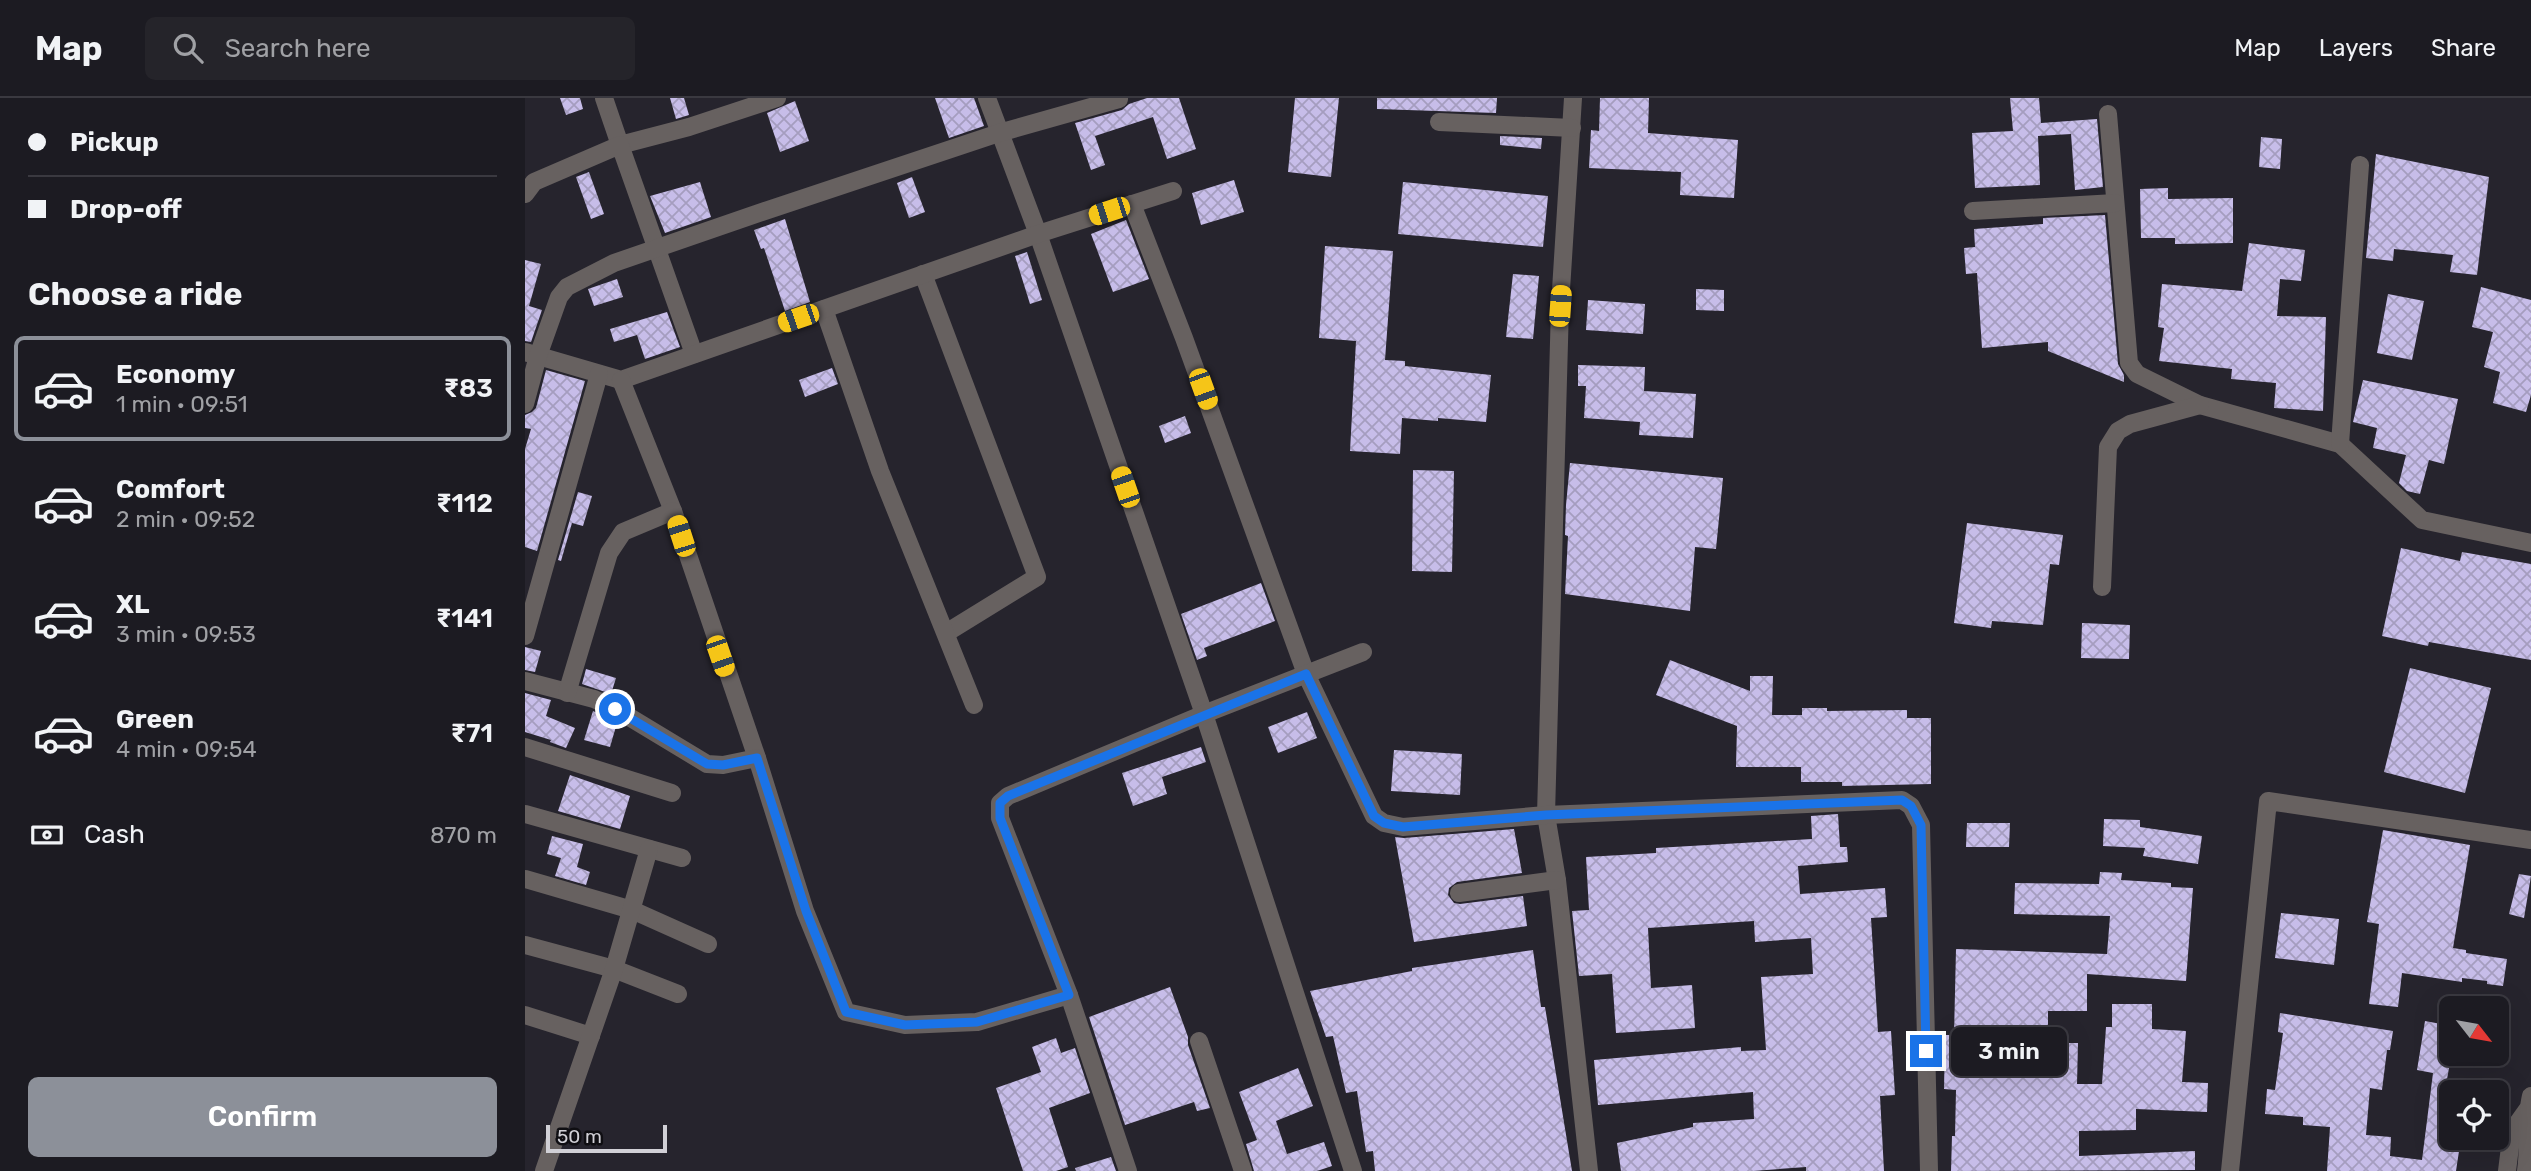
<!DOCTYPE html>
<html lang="en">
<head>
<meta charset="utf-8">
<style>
	body { margin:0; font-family:Rubik,sans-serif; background:#25242a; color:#f1f3f6; height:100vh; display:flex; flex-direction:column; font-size:26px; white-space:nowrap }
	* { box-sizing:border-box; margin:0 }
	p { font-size:23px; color:#a0a1a5 }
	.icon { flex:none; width:38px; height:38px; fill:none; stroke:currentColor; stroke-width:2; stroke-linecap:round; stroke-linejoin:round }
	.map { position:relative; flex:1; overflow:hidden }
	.sheet { display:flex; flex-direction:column; background:#1c1b22; width:525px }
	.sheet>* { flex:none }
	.banner { display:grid; align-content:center; height:154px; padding:0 28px; background:#1c1b22 }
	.needle { width:46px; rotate:121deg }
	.fabs { position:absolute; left:1914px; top:898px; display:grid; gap:14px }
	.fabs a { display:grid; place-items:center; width:70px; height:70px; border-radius:10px; background:#1c1b22; box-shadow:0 7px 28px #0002,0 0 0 2px #3a3940; font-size:35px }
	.scale { position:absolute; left:21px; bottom:18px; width:121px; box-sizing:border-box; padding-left:7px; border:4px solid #d1d0d6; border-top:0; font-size:19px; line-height:24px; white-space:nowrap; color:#d1d0d6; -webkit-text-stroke:5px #0f0e12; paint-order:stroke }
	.end { position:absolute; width:32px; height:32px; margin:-16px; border:9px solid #1a73e8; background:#fff; box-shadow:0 0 0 4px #fff }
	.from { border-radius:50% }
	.bubble { position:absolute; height:49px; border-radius:10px; background:#1c1b22; box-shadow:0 7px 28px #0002,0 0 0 2px #3a3940; font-size:23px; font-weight:600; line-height:49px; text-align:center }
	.car { position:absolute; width:21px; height:42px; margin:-21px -10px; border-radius:9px; box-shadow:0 0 5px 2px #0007; background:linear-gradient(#f5c518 24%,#345 0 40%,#f5c518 0 76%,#345 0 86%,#f5c518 0) }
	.banner b { display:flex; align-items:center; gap:24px; height:66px; font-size:26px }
	.banner b+b { border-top:2px solid #3a3940 }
	.banner i { width:18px; height:18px; background:#f1f3f6 }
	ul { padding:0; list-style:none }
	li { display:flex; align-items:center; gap:21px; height:105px; margin:0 14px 10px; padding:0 14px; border:4px solid transparent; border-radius:10px }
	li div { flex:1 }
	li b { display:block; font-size:26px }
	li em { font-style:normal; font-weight:600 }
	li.selected { border-color:#8c9099 }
	li>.icon { width:63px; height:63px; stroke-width:1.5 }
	h2 { padding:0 28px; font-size:32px; line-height:84px }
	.pay { display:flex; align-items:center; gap:18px; height:77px; padding:0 28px; font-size:26px }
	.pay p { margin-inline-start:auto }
	.primary-button { display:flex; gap:14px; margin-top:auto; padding:14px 28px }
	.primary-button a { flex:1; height:80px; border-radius:10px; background:#8c9099; color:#fff; font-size:28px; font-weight:600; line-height:80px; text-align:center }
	header { display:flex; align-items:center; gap:42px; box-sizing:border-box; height:98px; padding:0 35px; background:#1c1b22; border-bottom:2px solid #3a3940 }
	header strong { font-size:33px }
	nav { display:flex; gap:38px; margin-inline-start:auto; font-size:24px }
	.search { width:490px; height:63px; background:#25242a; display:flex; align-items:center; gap:18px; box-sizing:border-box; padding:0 24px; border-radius:10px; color:#a0a1a5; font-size:26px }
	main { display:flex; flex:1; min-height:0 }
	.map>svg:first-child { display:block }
</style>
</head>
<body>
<header>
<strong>Map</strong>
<div class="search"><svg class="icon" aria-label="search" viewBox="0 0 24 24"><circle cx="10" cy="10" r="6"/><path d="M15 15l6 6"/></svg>Search here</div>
<nav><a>Map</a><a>Layers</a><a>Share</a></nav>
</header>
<main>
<section class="sheet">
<div class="banner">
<b><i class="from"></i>Pickup</b>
<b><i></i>Drop-off</b>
</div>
<h2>Choose a ride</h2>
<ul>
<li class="selected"><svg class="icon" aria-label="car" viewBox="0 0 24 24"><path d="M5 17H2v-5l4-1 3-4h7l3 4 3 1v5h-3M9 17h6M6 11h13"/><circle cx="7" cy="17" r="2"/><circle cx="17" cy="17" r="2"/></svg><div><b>Economy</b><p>1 min · 09:51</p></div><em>₹83</em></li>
<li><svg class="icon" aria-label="car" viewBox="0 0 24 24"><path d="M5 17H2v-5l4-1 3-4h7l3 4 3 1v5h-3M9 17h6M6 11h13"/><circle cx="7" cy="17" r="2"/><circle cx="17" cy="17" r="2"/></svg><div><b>Comfort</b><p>2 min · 09:52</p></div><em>₹112</em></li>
<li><svg class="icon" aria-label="car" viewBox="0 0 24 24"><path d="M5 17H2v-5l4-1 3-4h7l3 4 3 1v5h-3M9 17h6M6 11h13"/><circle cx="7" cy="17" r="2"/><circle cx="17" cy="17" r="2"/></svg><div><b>XL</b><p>3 min · 09:53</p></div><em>₹141</em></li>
<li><svg class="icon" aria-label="car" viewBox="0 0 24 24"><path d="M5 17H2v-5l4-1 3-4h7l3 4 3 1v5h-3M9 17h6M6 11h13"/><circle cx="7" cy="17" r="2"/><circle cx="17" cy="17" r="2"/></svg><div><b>Green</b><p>4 min · 09:54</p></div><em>₹71</em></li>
</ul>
<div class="pay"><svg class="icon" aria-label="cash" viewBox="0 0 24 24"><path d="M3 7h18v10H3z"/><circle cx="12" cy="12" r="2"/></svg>Cash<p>870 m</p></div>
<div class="primary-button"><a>Confirm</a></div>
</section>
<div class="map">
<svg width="2006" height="1073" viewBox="0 0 2006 1073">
	<defs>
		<pattern id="building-cross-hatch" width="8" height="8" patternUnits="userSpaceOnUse" patternTransform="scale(1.75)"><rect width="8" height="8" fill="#c7bde9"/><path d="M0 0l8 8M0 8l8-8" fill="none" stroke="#a59dbf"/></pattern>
	</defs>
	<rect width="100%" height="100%" fill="#26242d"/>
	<g fill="url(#building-cross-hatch)">
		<polygon points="35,0 55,0 58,11 41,17"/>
		<polygon points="145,0 159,0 164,17 151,21"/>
		<polygon points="410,0 449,0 459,28 424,40"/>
		<polygon points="622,0 654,0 671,51 642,61 628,19 570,38 580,67 566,72 550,25 597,12 604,6"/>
		<polygon points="770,0 814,0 806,79 763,74"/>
		<polygon points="852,0 972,0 971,15 852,11"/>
		<polygon points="1075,0 1124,0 1123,35 1213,42 1209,100 1155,97 1156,74 1064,70 1066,32 1074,33"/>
		<polygon points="1485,0 1514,0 1516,25 1572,21 1578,89 1550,92 1546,36 1513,38 1515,87 1450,90 1447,35 1488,33"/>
		<polygon points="270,3 284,43 255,54 242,15"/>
		<polygon points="975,38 1017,40 1016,51 975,47"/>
		<polygon points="1736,39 1757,41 1755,71 1734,69"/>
		<polygon points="1851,56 1964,79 1952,177 1925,174 1928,157 1869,151 1868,163 1841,160"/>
		<polygon points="64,74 79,116 66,121 51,79"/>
		<polygon points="387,79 400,114 384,120 372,85"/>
		<polygon points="709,82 719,114 676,127 667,95"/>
		<polygon points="175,84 186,119 140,135 125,98"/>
		<polygon points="878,84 1023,98 1018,149 873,136"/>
		<polygon points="1643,90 1643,101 1708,100 1708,145 1650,146 1650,140 1616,140 1615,91"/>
		<polygon points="1580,117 1593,266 1599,277 1599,284 1523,253 1523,244 1457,250 1452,175 1441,176 1439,150 1450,149 1449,131 1518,126 1518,120"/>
		<polygon points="260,121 285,204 260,213 239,150 236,151 229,132"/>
		<polygon points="601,122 624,181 588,194 566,136"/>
		<polygon points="1724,145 1780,152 1776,183 1755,181 1752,218 1801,219 1798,313 1749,310 1751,285 1706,281 1707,271 1634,263 1639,230 1633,229 1637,186 1717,193"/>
		<polygon points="800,148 868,153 860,262 880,263 880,268 966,277 961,324 913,320 913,323 877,320 875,356 825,353 831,243 794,240"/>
		<polygon points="502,154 517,202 505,206 490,158"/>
		<polygon points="0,162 16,166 4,208 17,212 6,244 0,243"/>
		<polygon points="988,176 1014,178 1008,241 981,239"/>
		<polygon points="92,181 98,199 69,208 63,191"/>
		<polygon points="1956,189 2006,202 2006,297 2001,314 1968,305 1975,274 1959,269 1968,234 1947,229"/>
		<polygon points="1171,191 1199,192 1199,213 1171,212"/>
		<polygon points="1863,196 1899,203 1887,262 1852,255"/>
		<polygon points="1063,202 1120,206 1118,236 1061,232"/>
		<polygon points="142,214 155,249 120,261 112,237 89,244 85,231"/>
		<polygon points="1053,267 1120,269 1119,293 1171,296 1168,340 1114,337 1115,324 1059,320 1061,288 1053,288"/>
		<polygon points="307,270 313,286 280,299 274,282"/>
		<polygon points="21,272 60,283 12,453 0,449 0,351 6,331 0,330 0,317 7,314 11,310"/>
		<polygon points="1838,282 1933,301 1919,366 1904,362 1895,396 1882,393 1874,385 1881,357 1848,350 1852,330 1828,324"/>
		<polygon points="660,318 666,335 640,345 634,328"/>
		<polygon points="1045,365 1198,380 1191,451 1170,449 1165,513 1040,496 1043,438 1040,437 1041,407"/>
		<polygon points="888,372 929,373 927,474 887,473"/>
		<polygon points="53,394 67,398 58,428 47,425 36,463 33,462"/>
		<polygon points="1442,425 1538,437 1534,467 1525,466 1518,527 1467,523 1466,530 1429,525"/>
		<polygon points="1876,450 1935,463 1937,454 2006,466 2006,562 1904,544 1903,548 1857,538"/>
		<polygon points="736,485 750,523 679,550 682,558 672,562 656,516"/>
		<polygon points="1557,525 1605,527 1604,561 1556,560"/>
		<polygon points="0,549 16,553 10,574 0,572"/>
		<polygon points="1145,562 1225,593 1225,578 1248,578 1247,617 1277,617 1277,610 1302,610 1302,613 1382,612 1382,620 1406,620 1406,686 1317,688 1317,684 1276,684 1276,669 1211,669 1212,628 1131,597"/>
		<polygon points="1885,570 1966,590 1940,695 1859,674"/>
		<polygon points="61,571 91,580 86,596 57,586"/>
		<polygon points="0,595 26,602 21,618 50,630 41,650 25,644 26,642 0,634"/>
		<polygon points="68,613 92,625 85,649 59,642"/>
		<polygon points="782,614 792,640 753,655 743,629"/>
		<polygon points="676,649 681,664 637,679 642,696 608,708 597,675"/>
		<polygon points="869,652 937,656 935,697 866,693"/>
		<polygon points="45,677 105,698 95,731 33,713"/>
		<polygon points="1313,716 1315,749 1322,749 1323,764 1273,768 1275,796 1360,790 1362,819 1346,820 1353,934 1366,933 1370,997 1355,998 1359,1073 1281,1073 1281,1069 1228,1073 1096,1073 1092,1045 1168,1029 1168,1025 1229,1021 1228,994 1073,1007 1069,962 1216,949 1216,953 1241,952 1236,879 1288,876 1286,840 1230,844 1229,823 1123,830 1126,890 1167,887 1170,930 1091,935 1087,876 1054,878 1047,813 1064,812 1061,759 1131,755 1131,750 1287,741 1286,718"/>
		<polygon points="1579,721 1615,722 1615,729 1677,738 1673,766 1618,758 1620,750 1578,748"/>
		<polygon points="1442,725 1485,725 1484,749 1441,749"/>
		<polygon points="989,731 997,775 932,784 924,790 923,797 929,805 935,806 998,798 1002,828 889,844 870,739 879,740"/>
		<polygon points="1858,732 1945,747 1928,850 1941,852 1941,855 1982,861 1978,888 1962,886 1962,883 1937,880 1937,884 1877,875 1873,909 1844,906 1854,826 1842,824"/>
		<polygon points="27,738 58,746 52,769 65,774 61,787 30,778 36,760 22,756"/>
		<polygon points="1575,774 1597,775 1596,782 1646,785 1646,789 1668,790 1661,883 1562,876 1562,913 1523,913 1523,945 1553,945 1552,986 1577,986 1581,929 1587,929 1587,906 1627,906 1627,931 1661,933 1657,984 1683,985 1682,1014 1611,1011 1611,1032 1554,1033 1554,1058 1670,1053 1670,1072 1426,1073 1427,1038 1430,1038 1431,992 1419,991 1420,937 1429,937 1431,851 1582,856 1585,818 1489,816 1490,785 1574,786"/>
		<polygon points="1994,776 2006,778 1999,820 1984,816"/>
		<polygon points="1756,815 1814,821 1809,867 1750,860"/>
		<polygon points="1008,852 1016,909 1020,909 1047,1073 850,1073 848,1053 841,1054 832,993 821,995 808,938 801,939 785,893 887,873 887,870"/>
		<polygon points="645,889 663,939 663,947 685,1010 672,1013 669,1004 600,1027 564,919"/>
		<polygon points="1755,915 1868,933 1865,952 1862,952 1857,992 1845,990 1841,1037 1866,1039 1865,1058 1897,1062 1908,975 1892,972 1900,923 1927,928 1927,955 1922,981 1961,986 1960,994 1927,994 1927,1040 1936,1040 1931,1073 1802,1073 1805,1029 1778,1027 1778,1019 1740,1016 1742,991 1750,992 1758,935 1753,934"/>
		<polygon points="531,940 536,955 550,950 565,995 524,1010 543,1069 531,1073 498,1073 471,990 516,974 507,949"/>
		<polygon points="773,970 788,1008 751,1023 762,1056 799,1044 807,1068 792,1073 729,1073 721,1046 732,1042 714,994"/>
		<polygon points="586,1059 591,1073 551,1073 550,1070"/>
	</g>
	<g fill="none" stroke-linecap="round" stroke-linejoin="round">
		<g stroke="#676160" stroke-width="18">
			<polyline points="79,0 95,47 164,29 252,0"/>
			<polyline points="462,0 513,136 679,616 828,1073"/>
			<polyline points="1048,0 1035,208 1021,717 1032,782 1064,1073"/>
			<polyline points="1583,16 1604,265 1612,276 1675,307 1815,346 1897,422 2006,445"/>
			<polyline points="914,24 1047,30"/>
			<polyline points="0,96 9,84 95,47 169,256"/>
			<polyline points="607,106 659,240 781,576 849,718 859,725 878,729 1021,717 1377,702 1386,708 1396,727 1404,1073"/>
			<polyline points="1448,113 1590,105"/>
			<polyline points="398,176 512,479 421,535"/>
			<polyline points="299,211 355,373 449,607"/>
			<polyline points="0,254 96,282 513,136 648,93"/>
			<polyline points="96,282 148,413 232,660 280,813 321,914 380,927 452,924 544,897"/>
			<polyline points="0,306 13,258 34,199 42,189 89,165 231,116 474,35 594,1"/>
			<polyline points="1815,346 1835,67"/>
			<polyline points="1577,489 1583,349 1593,333 1605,326 1675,307"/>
			<polyline points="0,538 74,276"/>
			<polyline points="0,583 69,601 91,611 182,666 198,667 232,660"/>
			<polyline points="42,595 84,455 98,434 148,413"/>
			<polyline points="0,649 147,695"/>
			<polyline points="0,716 157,760"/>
			<polyline points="0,781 107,812 183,846"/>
			<polyline points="934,795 1032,782"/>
			<polyline points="0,847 89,871 153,896"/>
			<polyline points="0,917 66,938"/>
			<polyline points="674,943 718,1073"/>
			<polyline points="19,1073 89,871 124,751"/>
			<polyline points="603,1073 544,897 475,720 475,705 483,698 679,616 838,554"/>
			<polyline points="1705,1073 1743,703 2006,742"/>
			<polyline points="1982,1073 1987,1033 2002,1012"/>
			<path d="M2001,1073C2005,1048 2000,1022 2006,998"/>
		</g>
	</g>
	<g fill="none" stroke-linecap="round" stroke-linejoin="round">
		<polyline stroke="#1a73e8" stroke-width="9" points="90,611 182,666 198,667 232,660 281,813 321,914 380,927 452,924 544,897 475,720 475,705 483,698 781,576 849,718 859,725 878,729 1021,717 1377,702 1386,708 1396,727 1401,953"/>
	</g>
</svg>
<div class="fabs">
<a><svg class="needle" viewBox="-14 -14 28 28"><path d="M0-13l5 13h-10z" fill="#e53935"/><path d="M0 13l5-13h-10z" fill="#a0a1a5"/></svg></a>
<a><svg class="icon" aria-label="locate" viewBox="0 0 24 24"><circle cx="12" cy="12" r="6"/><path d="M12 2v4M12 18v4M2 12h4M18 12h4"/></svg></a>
</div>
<div class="scale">50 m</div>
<i class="end from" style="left:90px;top:611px"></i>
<i class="end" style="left:1401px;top:953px"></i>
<div class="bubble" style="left:1426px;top:929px;width:116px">3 min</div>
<i class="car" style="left:584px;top:113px;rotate:252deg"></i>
<i class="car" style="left:1035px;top:208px;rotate:4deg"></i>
<i class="car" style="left:273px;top:220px;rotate:251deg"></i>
<i class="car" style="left:678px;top:291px;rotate:160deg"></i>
<i class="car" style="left:600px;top:389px;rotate:341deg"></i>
<i class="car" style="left:156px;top:438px;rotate:342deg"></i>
<i class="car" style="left:195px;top:558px;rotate:161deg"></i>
</div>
</main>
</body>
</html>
